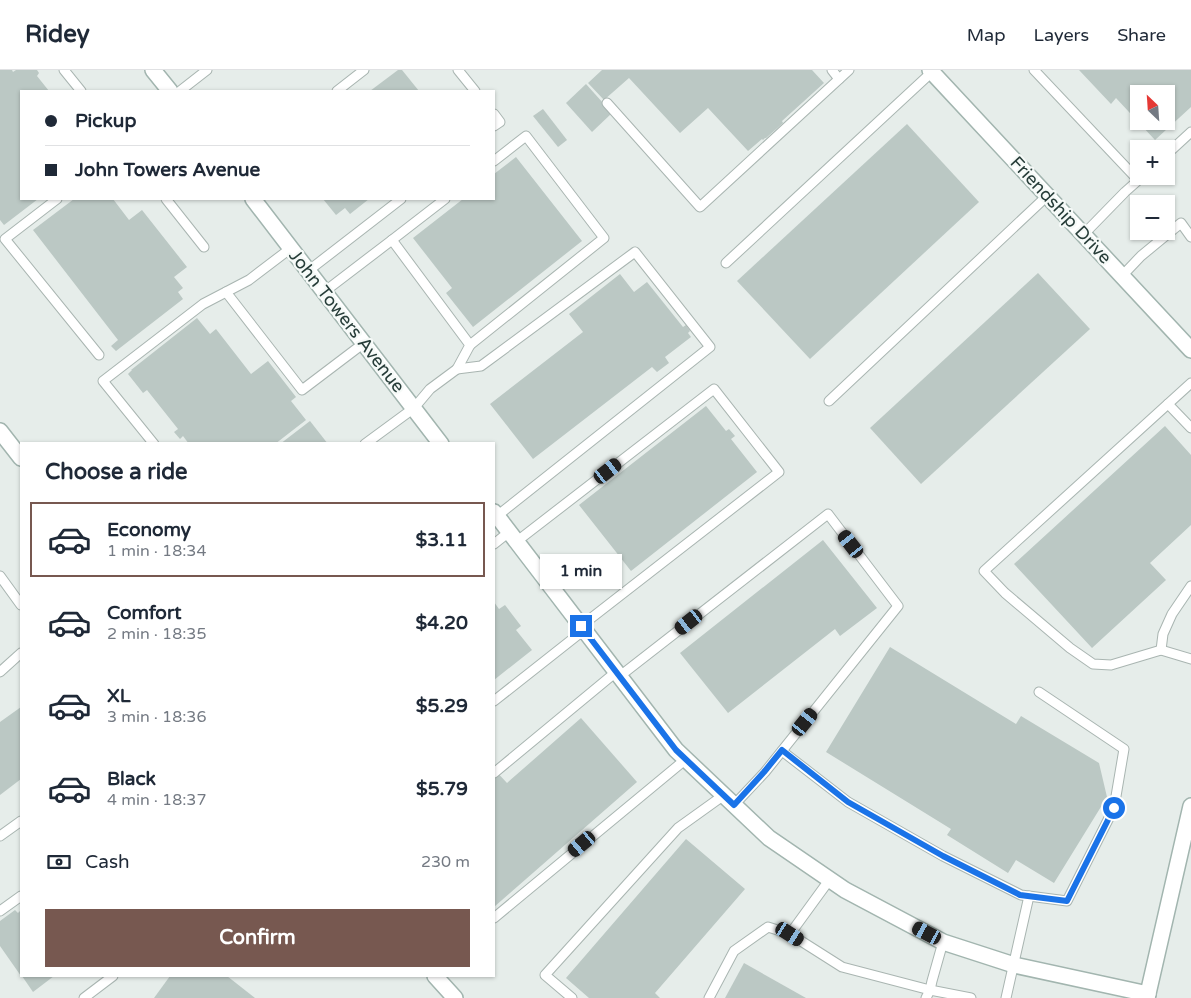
<!DOCTYPE html>
<html lang="en">
<head>
<meta charset="utf-8">
<style>
	body { margin:0; font-family:"Varela Round",sans-serif; background:#f6f6f7; color:#1f2937; height:100vh; display:flex; flex-direction:column; font-size:19px; white-space:nowrap }
	* { box-sizing:border-box; margin:0 }
	p { font-size:16px; color:#747a83 }
	.icon { flex:none; width:28px; height:28px; fill:none; stroke:currentColor; stroke-width:2; stroke-linecap:round; stroke-linejoin:round }
	.map { position:relative; flex:1; overflow:hidden }
	.details { position:absolute; left:20px; top:372px; width:475px; height:535px; display:flex; flex-direction:column; background:#fff; border-radius:0px; box-shadow:0 1px 4px #0004 }
	.details>* { flex:none }
	.banner { position:absolute; left:20px; top:20px; width:475px; height:110px; border-radius:0px; box-shadow:0 1px 4px #0004; display:grid; align-content:center; height:110px; padding:0 25px; background:#fff }
	.needle { width:32px; rotate:335deg }
	.tools { position:absolute; left:1130px; top:15px; display:grid; gap:10px }
	.tools a { display:grid; place-items:center; width:45px; height:45px; border-radius:0px; background:#fff; box-shadow:0 1px 4px #0004; font-size:25px }
	.end { position:absolute; width:22px; height:22px; margin:-11px; border:6px solid #1a73e8; background:#fff; box-shadow:0 0 0 2px #fff }
	.from { border-radius:50% }
	.bubble { position:absolute; height:35px; border-radius:0px; background:#fff; box-shadow:0 1px 4px #0004; font-size:16px; font-weight:700; line-height:35px; text-align:center }
	.car { position:absolute; width:15px; height:30px; margin:-15px -8px; border-radius:6px; box-shadow:0 0 4px 1px #0007; background:linear-gradient(#222 24%,#8ab4d8 0 40%,#222 0 76%,#8ab4d8 0 86%,#222 0) }
	.banner b { display:flex; align-items:center; gap:18px; height:48px; font-size:19px }
	.banner b+b { border-top:1px solid #e0e1e3 }
	.banner i { width:12px; height:12px; background:#1f2937 }
	ul { padding:0; list-style:none }
	li { display:flex; align-items:center; gap:15px; height:75px; margin:0 10px 8px; padding:0 15px; border:2px solid transparent; border-radius:0px }
	li div { flex:1 }
	li b { display:block; font-size:19px }
	li em { font-style:normal; font-weight:700 }
	li.current { border-color:#775850 }
	li>.icon { width:45px; height:45px; stroke-width:1.5 }
	h2 { padding:0 25px; font-size:22px; line-height:60px }
	.pay { display:flex; align-items:center; gap:12px; height:55px; padding:0 25px; font-size:19px }
	.pay p { margin-inline-start:auto }
	.action { display:flex; gap:10px; margin-top:auto; padding:10px 25px }
	.action a { flex:1; height:58px; border-radius:0px; background:#775850; color:#fff; font-size:20px; font-weight:700; line-height:58px; text-align:center }
	header { display:flex; align-items:center; gap:30px; box-sizing:border-box; height:70px; padding:0 25px; background:#fff; border-bottom:1px solid #e0e1e3 }
	header strong { font-size:24px }
	nav { display:flex; gap:28px; margin-inline-start:auto; font-size:18px }
	.map>svg:first-child { display:block }
</style>
</head>
<body>
<header>
<strong>Ridey</strong>
<nav><a>Map</a><a>Layers</a><a>Share</a></nav>
</header>
<div class="map">
<svg width="1191" height="928" viewBox="0 0 1191 928">
	<rect width="100%" height="100%" fill="#e6edea"/>
	<g fill="#bbc8c4" fill-rule="evenodd">
		<polygon points="0,0 12,0 13,2 16,0 37,0 39,3 37,6 49,21 21,21 21,129 38,129 4,155 0,150"/>
		<polygon points="398,0 402,0 419,21 370,21"/>
		<polygon points="602,0 812,0 824,13 782,51 783,53 766,68 765,68 763,70 762,69 748,81 708,38 680,63 629,8 604,30 588,13"/>
		<path d="M1079,0H1191V37L1155,70L1116,28L1111,34ZM1139,24H1166V51H1139Z"/>
		<polygon points="586,14 612,43 592,62 566,33"/>
		<polygon points="543,39 567,70 558,77 533,46"/>
		<polygon points="907,54 979,132 810,289 737,211"/>
		<polygon points="516,87 582,171 473,257 446,223 452,218 413,168 463,129 494,129 494,104"/>
		<polygon points="74,129 113,129 129,150 142,140 187,197 174,207 183,218 178,222 183,229 116,281 111,276 118,270 33,160"/>
		<polygon points="323,129 369,129 350,144 345,138 336,145"/>
		<polygon points="1038,203 1090,259 921,414 870,358"/>
		<polygon points="620,204 634,222 647,212 683,257 686,255 690,261 688,263 691,267 665,287 669,293 657,302 652,297 533,389 490,334 583,262 569,244"/>
		<polygon points="197,248 210,264 216,259 251,304 268,291 296,327 291,331 306,350 275,374 189,374 183,366 180,369 174,362 178,359 147,320 143,323 128,304 132,300 131,300"/>
		<polygon points="706,336 726,361 729,359 735,366 731,369 757,402 631,501 579,435"/>
		<polygon points="310,351 328,374 280,374"/>
		<polygon points="1165,356 1191,385 1191,455 1150,493 1166,510 1092,578 1014,494"/>
		<polygon points="823,470 877,538 840,566 835,559 728,643 680,583"/>
		<polygon points="494,532 499,539 505,535 521,556 516,560 532,580 494,610"/>
		<polygon points="890,577 1016,654 1021,646 1099,693 1107,727 1054,813 1016,790 1008,803 947,765 951,759 826,682"/>
		<polygon points="21,637 21,709 0,725 0,652"/>
		<polygon points="581,648 637,712 494,837 494,699 507,713"/>
		<polygon points="686,769 745,819 655,923 660,928 589,928 566,908"/>
		<polygon points="15,840 18,843 20,841 21,842 21,906 0,876 0,851"/>
		<polygon points="744,893 806,928 725,928"/>
		<polygon points="22,906 54,906 33,922"/>
		<polygon points="170,906 227,906 255,928 154,928"/>
	</g>
	<g fill="none" stroke-linecap="round" stroke-linejoin="round">
		<defs>
			<g id="lane">
				<polyline points="64,0 81,21"/>
				<polyline points="458,0 475,21"/>
				<polyline points="832,0 839,9"/>
				<polyline points="1034,0 1138,110"/>
				<polyline points="180,21 207,0"/>
				<polyline points="337,21 364,0"/>
				<polyline points="607,33 700,137 849,0"/>
				<polyline points="494,44 500,52 494,56"/>
				<polyline points="1166,85 1191,62"/>
				<polyline points="57,129 5,169 99,285"/>
				<polyline points="166,129 204,177"/>
				<polyline points="1083,165 1125,122 1143,106"/>
				<polyline points="392,170 445,129"/>
				<polyline points="726,193 932,2"/>
				<polyline points="308,201 401,129"/>
				<polyline points="1122,206 1141,186 1181,153 1191,167"/>
				<polyline points="226,222 302,320 364,273"/>
				<polyline points="324,222 392,170 470,275 457,299 430,319 414,338 365,374"/>
				<polyline points="470,275 604,168 526,66 494,91"/>
				<polyline points="457,299 481,296 635,182 710,277 497,446"/>
				<polyline points="1191,313 984,501 1005,523 1070,578 1093,594 1111,595 1161,580 1191,589"/>
				<polyline points="829,331 1047,126"/>
				<polyline points="1168,334 1191,358"/>
				<polyline points="154,374 103,311 203,234 249,210 291,178"/>
				<polyline points="516,472 714,319 779,402 581,556"/>
				<polyline points="494,474 509,462"/>
				<polyline points="0,506 21,535"/>
				<polyline points="1161,580 1163,564 1172,544 1191,516"/>
				<polyline points="0,602 21,583"/>
				<polyline points="620,606 828,444 898,536 765,702 734,735"/>
				<polyline points="494,631 584,560"/>
				<polyline points="782,681 848,732 943,786 1021,825 1067,831 1114,738 1124,679 1039,622"/>
				<polyline points="494,703 616,602"/>
				<polyline points="0,766 21,751"/>
				<polyline points="0,841 21,826"/>
				<polyline points="494,848 686,689"/>
				<polyline points="790,864 830,809"/>
				<polyline points="84,928 113,906"/>
				<polyline points="572,928 545,905 678,758 724,725"/>
				<polyline points="709,928 734,881 768,857 790,864 842,897 930,920 971,928"/>
				<polyline points="926,928 930,920 932,911 943,872"/>
				<polyline points="1006,928 1029,826"/>
			</g>
			<g id="secondary">
				<polyline points="153,0 170,21"/>
				<polyline points="930,0 1191,280"/>
				<polyline points="253,129 441,374"/>
				<polyline points="0,361 21,388"/>
				<polyline points="494,442 676,680 769,768 845,820 943,872 1014,895 1148,924"/>
				<polyline points="435,906 455,928"/>
				<polyline points="1147,928 1191,736"/>
			</g>
		</defs>
		<use href="#lane" stroke="#a9b5b1" stroke-width="11"/>
		<use href="#secondary" stroke="#a2b5af" stroke-width="18"/>
		<use href="#lane" stroke="#fff" stroke-width="9"/>
		<use href="#secondary" stroke="#fff" stroke-width="15"/>
	</g>
	<g fill="none" stroke-linecap="round" stroke-linejoin="round">
		<polyline stroke="#1a73e8" stroke-width="6" points="581,556 676,680 734,735 764,702 782,680 848,732 943,786 1020,825 1067,831 1114,738"/>
	</g>
	<g text-anchor="middle" dominant-baseline="central" stroke-width="4.5" stroke-linejoin="round" paint-order="stroke">
		<g font-size="18" fill="#273d39" stroke="#f6faf8">
			<text transform="translate(1061 140) rotate(47)">Friendship Drive</text>
			<text transform="translate(347 251) rotate(52)">John Towers Avenue</text>
		</g>
	</g>
</svg>
<div class="tools">
<a><svg class="needle" viewBox="-14 -14 28 28"><path d="M0-13l5 13h-10z" fill="#e53935"/><path d="M0 13l5-13h-10z" fill="#747a83"/></svg></a>
<a>+</a>
<a>−</a>
</div>
<i class="end from" style="left:1114px;top:738px"></i>
<i class="end" style="left:581px;top:556px"></i>
<div class="bubble" style="left:540px;top:484px;width:82px">1 min</div>
<i class="car" style="left:608px;top:401px;rotate:52deg"></i>
<i class="car" style="left:851px;top:474px;rotate:322deg"></i>
<i class="car" style="left:689px;top:552px;rotate:232deg"></i>
<i class="car" style="left:805px;top:652px;rotate:39deg"></i>
<i class="car" style="left:582px;top:774px;rotate:230deg"></i>
<i class="car" style="left:927px;top:863px;rotate:298deg"></i>
<i class="car" style="left:790px;top:864px;rotate:122deg"></i>
<div class="banner">
<b><i class="from"></i>Pickup</b>
<b><i></i>John Towers Avenue</b>
</div>
<section class="details">
<h2>Choose a ride</h2>
<ul>
<li class="current"><svg class="icon" aria-label="car" viewBox="0 0 24 24"><path d="M5 17H2v-5l4-1 3-4h7l3 4 3 1v5h-3M9 17h6M6 11h13"/><circle cx="7" cy="17" r="2"/><circle cx="17" cy="17" r="2"/></svg><div><b>Economy</b><p>1 min · 18:34</p></div><em>$3.11</em></li>
<li><svg class="icon" aria-label="car" viewBox="0 0 24 24"><path d="M5 17H2v-5l4-1 3-4h7l3 4 3 1v5h-3M9 17h6M6 11h13"/><circle cx="7" cy="17" r="2"/><circle cx="17" cy="17" r="2"/></svg><div><b>Comfort</b><p>2 min · 18:35</p></div><em>$4.20</em></li>
<li><svg class="icon" aria-label="car" viewBox="0 0 24 24"><path d="M5 17H2v-5l4-1 3-4h7l3 4 3 1v5h-3M9 17h6M6 11h13"/><circle cx="7" cy="17" r="2"/><circle cx="17" cy="17" r="2"/></svg><div><b>XL</b><p>3 min · 18:36</p></div><em>$5.29</em></li>
<li><svg class="icon" aria-label="car" viewBox="0 0 24 24"><path d="M5 17H2v-5l4-1 3-4h7l3 4 3 1v5h-3M9 17h6M6 11h13"/><circle cx="7" cy="17" r="2"/><circle cx="17" cy="17" r="2"/></svg><div><b>Black</b><p>4 min · 18:37</p></div><em>$5.79</em></li>
</ul>
<div class="pay"><svg class="icon" aria-label="cash" viewBox="0 0 24 24"><path d="M3 7h18v10H3z"/><circle cx="12" cy="12" r="2"/></svg>Cash<p>230 m</p></div>
<div class="action"><a>Confirm</a></div>
</section>
</div>
</body>
</html>
